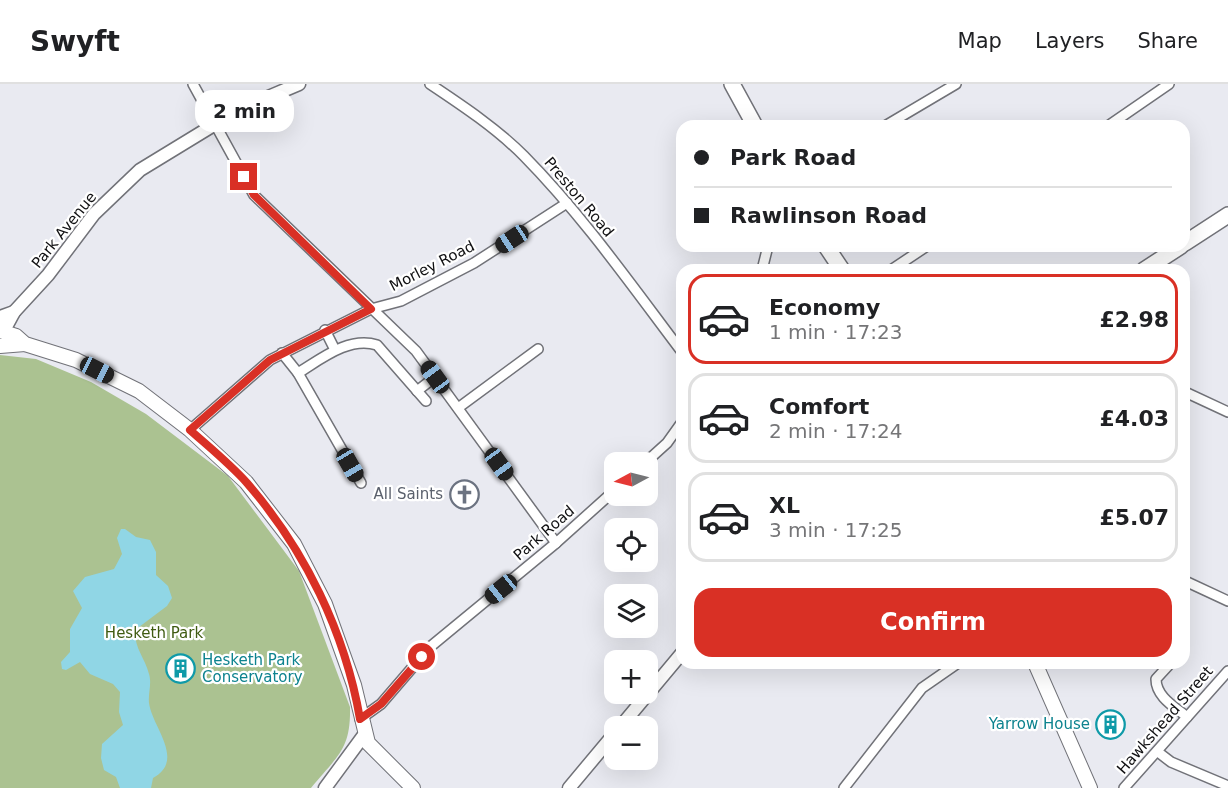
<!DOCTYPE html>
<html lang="en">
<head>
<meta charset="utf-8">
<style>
	body { margin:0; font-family:"DejaVu Sans",sans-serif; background:#f2f2f2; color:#202124; height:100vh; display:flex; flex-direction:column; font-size:22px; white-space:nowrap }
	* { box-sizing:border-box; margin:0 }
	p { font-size:20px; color:#757577 }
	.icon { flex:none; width:33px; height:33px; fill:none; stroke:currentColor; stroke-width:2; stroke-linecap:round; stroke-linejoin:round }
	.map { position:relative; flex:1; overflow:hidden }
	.sheet { position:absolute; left:676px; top:180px; width:514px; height:405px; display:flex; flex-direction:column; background:#fff; border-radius:18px; box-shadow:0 6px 24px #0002 }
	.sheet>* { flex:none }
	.banner { position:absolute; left:676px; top:36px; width:514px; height:132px; border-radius:18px; box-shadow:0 6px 24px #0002; display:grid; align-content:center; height:132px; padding:0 18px; background:#fff }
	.needle { width:39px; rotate:263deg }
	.controls { position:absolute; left:604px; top:368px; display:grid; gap:12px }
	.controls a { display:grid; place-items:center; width:54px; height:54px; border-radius:12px; background:#fff; box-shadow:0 6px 24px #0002; font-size:30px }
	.end { position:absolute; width:27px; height:27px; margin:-14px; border:8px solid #d93025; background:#fff; box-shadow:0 0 0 3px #fff }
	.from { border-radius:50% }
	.bubble { position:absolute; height:42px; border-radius:18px; background:#fff; box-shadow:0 6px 24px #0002; font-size:20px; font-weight:700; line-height:42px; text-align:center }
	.car { position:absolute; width:18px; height:36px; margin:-18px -9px; border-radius:8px; box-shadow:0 0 4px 2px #0007; background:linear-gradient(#222 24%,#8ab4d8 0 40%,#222 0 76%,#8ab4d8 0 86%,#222 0) }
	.banner b { display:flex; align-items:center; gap:21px; height:57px; font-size:22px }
	.banner b+b { border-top:2px solid #e0e0e0 }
	.banner i { width:15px; height:15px; background:#202124 }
	ul { padding:10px 0 0; list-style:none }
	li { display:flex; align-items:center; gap:18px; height:90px; margin:0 12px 9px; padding:0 6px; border:3px solid #e0e0e0; border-radius:18px }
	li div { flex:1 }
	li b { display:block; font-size:22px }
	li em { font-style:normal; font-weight:700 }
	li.current { border-color:#d93025 }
	li>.icon { width:54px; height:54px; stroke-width:1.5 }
	.button { display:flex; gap:12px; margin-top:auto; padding:12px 18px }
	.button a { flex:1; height:69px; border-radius:18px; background:#d93025; color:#fff; font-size:24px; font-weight:700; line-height:69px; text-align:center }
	header { display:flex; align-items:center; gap:36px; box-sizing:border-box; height:84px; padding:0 30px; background:#fff; border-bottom:2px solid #e0e0e0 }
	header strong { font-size:28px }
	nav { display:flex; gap:33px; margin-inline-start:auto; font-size:21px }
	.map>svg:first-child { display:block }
</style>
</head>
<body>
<header>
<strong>Swyft</strong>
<nav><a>Map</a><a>Layers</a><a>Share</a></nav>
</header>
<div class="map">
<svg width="1228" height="704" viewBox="0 0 1228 704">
	<rect width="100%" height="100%" fill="#e9eaf1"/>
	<path fill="#abc291" d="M0,271L36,275L91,298L146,330L228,392L299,487L350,623C351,666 337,672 311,704H0Z"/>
	<path fill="#90d6e5" d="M121,445H125L136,453L150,456L156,468V491L168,502L172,514L167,522L135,546C134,564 145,574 149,590C152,600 148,609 149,619C152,643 186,676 153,694L151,704H120L116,693L104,686L101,674L102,660L123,641L119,628L120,608L113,600L90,590L80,578L66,586L62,585L61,578L70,568V545L82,524L73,507L85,493L114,485L122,470L117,454Z"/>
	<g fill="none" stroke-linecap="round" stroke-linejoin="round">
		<defs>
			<g id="minor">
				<polyline points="193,0 254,111 416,267 556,459"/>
				<path d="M430,0C463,22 496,44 524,72C583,132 632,202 682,268"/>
				<polyline points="885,42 956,0"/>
				<polyline points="1108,42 1169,0"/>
				<polyline points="762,186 768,162"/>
				<polyline points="891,186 927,162"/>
				<polyline points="325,246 335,266"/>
				<polyline points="282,269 298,289"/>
				<polyline points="417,307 435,293"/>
				<polyline points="1185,308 1228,328"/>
				<polyline points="458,324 538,265"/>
				<polyline points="190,346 270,276 371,225 401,217 474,179 567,119"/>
				<polyline points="646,378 667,359 682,338"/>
				<path d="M361,399L298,289C321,275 349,252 377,261L426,317"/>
				<polyline points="1185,497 1228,517"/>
				<path d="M1168,582L1156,595C1156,613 1175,623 1187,633"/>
				<polyline points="360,635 381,620 430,563 556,459 615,406"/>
				<polyline points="1158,668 1171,678 1228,702"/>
				<polyline points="844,704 922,604 958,579"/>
				<polyline points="1124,704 1228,587"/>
			</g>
			<g id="tertiary">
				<polyline points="0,233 14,228"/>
				<polyline points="0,244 7,241 14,228 48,191 94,130 140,86 240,25 299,0"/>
				<polyline points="621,642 682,569"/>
				<polyline points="325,704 364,651"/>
				<polyline points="569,704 615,649"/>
			</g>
			<g id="secondary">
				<polyline points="0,247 16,252 25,260 76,276 139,307 190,346 246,398 294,460 325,520 354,601 368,659 413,704"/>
				<polyline points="0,262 25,260"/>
				<polyline points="1035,579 1090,704"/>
			</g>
			<g id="primary">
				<polyline points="732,0 755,42"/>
				<polyline points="1185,159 1228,131"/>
				<polyline points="826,162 842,186"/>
				<polyline points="1144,186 1181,162"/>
			</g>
		</defs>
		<use href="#minor" stroke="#717278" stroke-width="12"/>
		<use href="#tertiary" stroke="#717278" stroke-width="15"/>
		<use href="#secondary" stroke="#717278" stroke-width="16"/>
		<use href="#primary" stroke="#717278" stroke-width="18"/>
		<use href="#minor" stroke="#fff" stroke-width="9"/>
		<use href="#tertiary" stroke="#fff" stroke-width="12"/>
		<use href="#secondary" stroke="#fff" stroke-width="14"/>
		<use href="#primary" stroke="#fff" stroke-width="15"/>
	</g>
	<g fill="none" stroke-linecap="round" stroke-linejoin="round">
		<path stroke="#d93025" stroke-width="8" d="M244,93L254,111L371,225L270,276L190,346C209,363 230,380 247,399C305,466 345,548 360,635L381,620L422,573"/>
	</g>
	<defs>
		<symbol id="church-ring" viewBox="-11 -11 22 22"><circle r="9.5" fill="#fff" stroke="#6b7280" stroke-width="1.5"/><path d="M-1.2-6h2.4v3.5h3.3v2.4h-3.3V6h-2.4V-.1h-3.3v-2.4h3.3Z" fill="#6b7280"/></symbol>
		<symbol id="building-ring" viewBox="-11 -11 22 22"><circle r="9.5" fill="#fff" stroke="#0f9aa8" stroke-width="1.5"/><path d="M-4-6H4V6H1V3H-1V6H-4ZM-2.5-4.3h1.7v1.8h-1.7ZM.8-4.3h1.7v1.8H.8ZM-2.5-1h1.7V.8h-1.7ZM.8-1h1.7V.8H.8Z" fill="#0f9aa8"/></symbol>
	</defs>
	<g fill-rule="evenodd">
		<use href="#church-ring" x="448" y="394" width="33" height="33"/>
		<use href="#building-ring" x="164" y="568" width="33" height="33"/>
		<use href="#building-ring" x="1094" y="624" width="33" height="33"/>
	</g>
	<g text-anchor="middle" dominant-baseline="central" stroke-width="4.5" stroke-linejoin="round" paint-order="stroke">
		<g font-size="15" fill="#101012" stroke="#fff">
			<text transform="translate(579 113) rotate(50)">Preston Road</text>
			<text transform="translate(64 146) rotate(-51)">Park Avenue</text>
			<text transform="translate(432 182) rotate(-27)">Morley Road</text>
			<text transform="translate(544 449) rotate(-41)">Park Road</text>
			<text transform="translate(1165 636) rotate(-49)">Hawkshead Street</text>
		</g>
		<g font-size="15" fill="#5b616d" stroke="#fff" text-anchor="end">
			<text x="443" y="410">All Saints</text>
		</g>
		<g font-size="15" fill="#3f5b11" stroke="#fff">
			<text x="154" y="549">Hesketh Park</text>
		</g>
		<g font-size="15" fill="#0d838f" stroke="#fff" text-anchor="start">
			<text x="202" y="576">Hesketh Park<tspan x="202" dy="17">Conservatory</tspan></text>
			<text x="1090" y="640" text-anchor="end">Yarrow House</text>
		</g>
	</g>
</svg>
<div class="controls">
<a><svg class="needle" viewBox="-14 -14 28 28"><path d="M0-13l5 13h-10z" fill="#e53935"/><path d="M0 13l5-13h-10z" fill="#757577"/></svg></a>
<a><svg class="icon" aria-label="locate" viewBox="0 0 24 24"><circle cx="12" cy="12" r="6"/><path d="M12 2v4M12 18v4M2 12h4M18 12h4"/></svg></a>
<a><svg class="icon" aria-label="layers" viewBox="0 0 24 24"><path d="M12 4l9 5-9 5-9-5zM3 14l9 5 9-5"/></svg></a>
<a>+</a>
<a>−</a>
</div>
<i class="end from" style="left:422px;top:573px"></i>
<i class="end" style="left:244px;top:93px"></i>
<div class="bubble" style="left:195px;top:6px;width:99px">2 min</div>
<i class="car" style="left:512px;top:155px;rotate:237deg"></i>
<i class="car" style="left:97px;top:286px;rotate:117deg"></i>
<i class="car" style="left:435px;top:293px;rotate:324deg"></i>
<i class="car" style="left:499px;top:380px;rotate:144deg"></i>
<i class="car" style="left:350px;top:381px;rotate:150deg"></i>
<i class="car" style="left:501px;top:505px;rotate:231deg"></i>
<div class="banner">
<b><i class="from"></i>Park Road</b>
<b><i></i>Rawlinson Road</b>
</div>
<section class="sheet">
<ul>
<li class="current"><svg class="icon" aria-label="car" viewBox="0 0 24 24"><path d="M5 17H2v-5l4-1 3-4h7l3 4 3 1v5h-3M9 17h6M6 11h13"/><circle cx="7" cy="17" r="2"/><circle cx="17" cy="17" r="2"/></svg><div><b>Economy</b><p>1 min · 17:23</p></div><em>£2.98</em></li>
<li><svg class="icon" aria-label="car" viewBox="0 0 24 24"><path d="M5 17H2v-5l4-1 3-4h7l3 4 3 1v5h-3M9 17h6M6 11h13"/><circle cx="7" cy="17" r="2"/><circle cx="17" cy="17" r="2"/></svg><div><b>Comfort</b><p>2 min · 17:24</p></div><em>£4.03</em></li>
<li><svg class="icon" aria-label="car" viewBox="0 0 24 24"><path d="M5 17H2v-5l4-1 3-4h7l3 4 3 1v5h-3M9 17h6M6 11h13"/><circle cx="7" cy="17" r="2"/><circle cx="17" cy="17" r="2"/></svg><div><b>XL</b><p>3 min · 17:25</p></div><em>£5.07</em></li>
</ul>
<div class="button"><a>Confirm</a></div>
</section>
</div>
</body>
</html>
